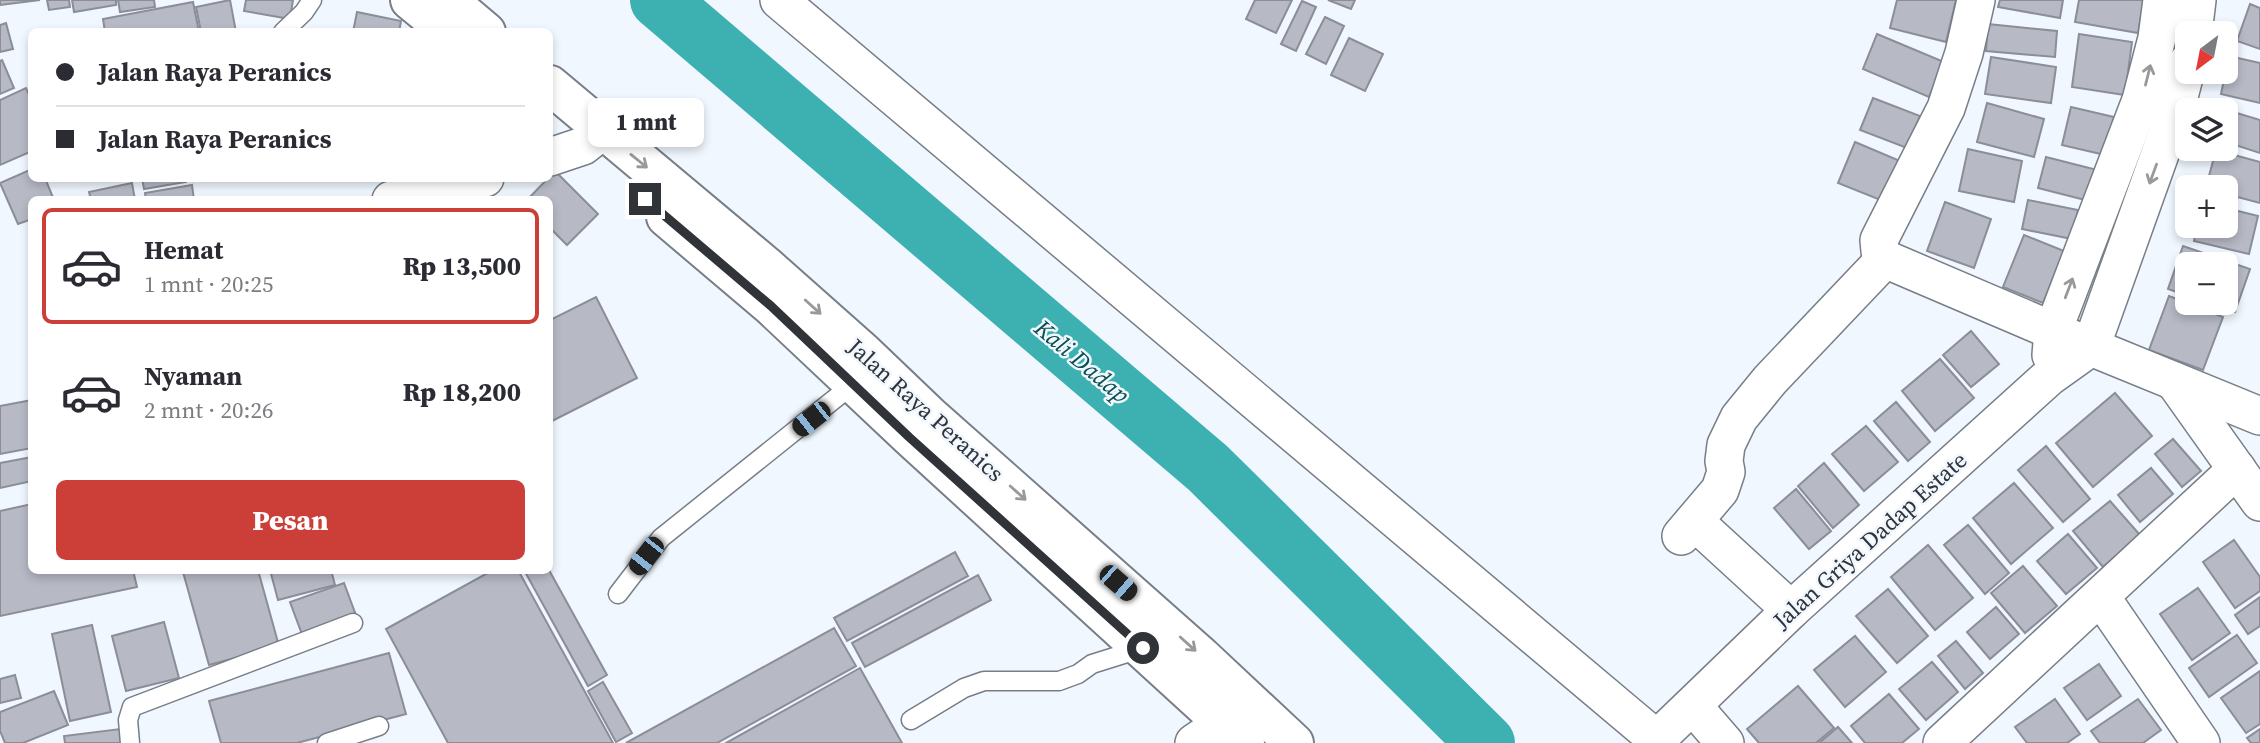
<!DOCTYPE html>
<html lang="id">
<head>
<meta charset="utf-8">
<style>
	body { margin:0; font-family:"Source Serif 4",serif; background:#f2f2f3; color:#2b2b33; height:100vh; display:flex; flex-direction:column; font-size:26px; white-space:nowrap }
	* { box-sizing:border-box; margin:0 }
	p { font-size:23px; color:#7c7c81 }
	.icon { flex:none; width:38px; height:38px; fill:none; stroke:currentColor; stroke-width:2; stroke-linecap:round; stroke-linejoin:round }
	.map { position:relative; flex:1; overflow:hidden }
	.panel { position:absolute; left:28px; top:196px; width:525px; height:378px; display:flex; flex-direction:column; background:#fff; border-radius:10px; box-shadow:0 4px 10px #0003 }
	.panel>* { flex:none }
	.hud { position:absolute; left:28px; top:28px; width:525px; height:154px; border-radius:10px; box-shadow:0 4px 10px #0003; display:grid; align-content:center; height:154px; padding:0 28px; background:#fff }
	.needle { width:46px; rotate:212deg }
	.controls { position:absolute; left:2175px; top:21px; display:grid; gap:14px }
	.controls a { display:grid; place-items:center; width:63px; height:63px; border-radius:10px; background:#fff; box-shadow:0 4px 10px #0003; font-size:35px }
	.end { position:absolute; width:32px; height:32px; margin:-16px; border:9px solid #303337; background:#fff; box-shadow:0 0 0 4px #fff }
	.from { border-radius:50% }
	.bubble { position:absolute; height:49px; border-radius:10px; background:#fff; box-shadow:0 4px 10px #0003; font-size:23px; font-weight:800; line-height:49px; text-align:center }
	.car { position:absolute; width:21px; height:42px; margin:-21px -10px; border-radius:9px; box-shadow:0 0 5px 2px #0007; background:linear-gradient(#222 24%,#8ab4d8 0 40%,#222 0 76%,#8ab4d8 0 86%,#222 0) }
	.hud b { display:flex; align-items:center; gap:24px; height:66px; font-size:26px }
	.hud b+b { border-top:2px solid #e1e1e2 }
	.hud i { width:18px; height:18px; background:#2b2b33 }
	ul { padding:12px 0 0; list-style:none }
	li { display:flex; align-items:center; gap:21px; height:116px; margin:0 14px 10px; padding:0 14px; border:4px solid transparent; border-radius:10px }
	li div { flex:1 }
	li b { display:block; font-size:26px }
	li em { font-style:normal; font-weight:800 }
	li.on { border-color:#cc3e38 }
	li>.icon { width:63px; height:63px; stroke-width:1.5 }
	.action { display:flex; gap:14px; margin-top:auto; padding:14px 28px }
	.action a { flex:1; height:80px; border-radius:10px; background:#cc3e38; color:#fff; font-size:28px; font-weight:800; line-height:80px; text-align:center }
	.map>svg:first-child { display:block }
</style>
</head>
<body>
<div class="map">
<svg width="2260" height="743" viewBox="0 0 2260 743">
	<rect width="100%" height="100%" fill="#f0f7fe"/>
	<g fill="none" stroke-linecap="round" stroke-linejoin="round">
		<polyline stroke="#3db0b1" stroke-width="58" points="659,0 1208,468 1486,743"/>
	</g>
	<g fill="#b7bac5" stroke="#8b8d98" stroke-width="2">
		<polygon points="0,0 40,0 0,5"/>
		<polygon points="47,0 69,0 70,7 49,10"/>
		<polygon points="72,0 116,0 116,5 74,12"/>
		<polygon points="118,0 154,0 155,7 120,12"/>
		<polygon points="230,0 236,32 201,32 196,7"/>
		<polygon points="246,0 293,0 290,19 244,11"/>
		<polygon points="1255,0 1292,0 1276,33 1246,19"/>
		<polygon points="1328,0 1355,0 1351,9"/>
		<polygon points="1897,0 1956,0 1946,42 1890,28"/>
		<polygon points="2000,0 2063,0 2060,18 1998,7"/>
		<polygon points="2079,0 2144,0 2138,33 2075,22"/>
		<polygon points="1302,1 1316,7 1296,51 1281,44"/>
		<polygon points="193,2 199,32 105,32 103,19"/>
		<polygon points="2250,4 2260,8 2260,49 2237,41"/>
		<polygon points="357,12 401,21 399,32 353,32"/>
		<polygon points="1325,17 1344,26 1326,64 1306,54"/>
		<polygon points="6,23 13,49 0,52 0,25"/>
		<polygon points="1988,24 2057,31 2055,57 1986,51"/>
		<polygon points="1877,34 1944,62 1929,97 1863,69"/>
		<polygon points="2079,34 2132,42 2125,95 2072,87"/>
		<polygon points="1349,38 1383,54 1365,91 1331,75"/>
		<polygon points="2229,56 2260,63 2260,103 2221,94"/>
		<polygon points="1991,57 2056,67 2051,103 1985,94"/>
		<polygon points="2,60 14,88 0,94 0,61"/>
		<polygon points="26,88 32,101 32,151 0,165 0,100"/>
		<polygon points="1873,98 1920,116 1907,148 1860,130"/>
		<polygon points="1987,103 2044,119 2034,157 1977,142"/>
		<polygon points="2071,107 2114,117 2105,155 2062,145"/>
		<polygon points="2227,110 2260,120 2260,153 2226,142"/>
		<polygon points="1855,142 1900,161 1883,201 1838,183"/>
		<polygon points="1968,149 2022,161 2014,202 1959,191"/>
		<polygon points="2216,150 2260,162 2260,203 2226,194 2226,187 2206,187"/>
		<polygon points="2046,157 2101,171 2093,202 2038,188"/>
		<polygon points="32,169 32,178 45,178 54,200 32,200 32,219 18,224 0,183"/>
		<polygon points="555,171 598,214 567,245 550,228 550,200 527,200"/>
		<polygon points="142,178 186,178 186,182 144,189"/>
		<polygon points="132,183 135,200 91,200 89,192"/>
		<polygon points="192,185 194,200 146,200 145,193"/>
		<polygon points="2028,200 2078,210 2072,239 2022,229"/>
		<polygon points="1945,202 1991,219 1974,268 1927,251"/>
		<polygon points="2226,208 2258,216 2249,254 2194,241 2197,226 2226,226"/>
		<polygon points="2024,235 2064,251 2043,303 2003,287"/>
		<polygon points="2183,246 2250,269 2235,312 2207,303 2226,303 2226,264 2188,264 2188,296 2168,289"/>
		<polygon points="2169,296 2223,317 2203,370 2149,350"/>
		<polygon points="596,297 637,378 550,422 550,320"/>
		<polygon points="1971,331 1999,364 1971,387 1943,355"/>
		<polygon points="1940,359 1974,398 1935,431 1902,391"/>
		<polygon points="2115,393 2152,436 2093,487 2056,443"/>
		<polygon points="32,400 32,448 0,454 0,406"/>
		<polygon points="1896,402 1930,442 1908,461 1874,421"/>
		<polygon points="1866,426 1898,462 1864,491 1832,454"/>
		<polygon points="2173,439 2201,471 2182,487 2155,454"/>
		<polygon points="2046,446 2090,499 2063,522 2018,470"/>
		<polygon points="32,457 32,481 0,488 0,463"/>
		<polygon points="1824,463 1859,505 1833,528 1798,486"/>
		<polygon points="2151,468 2173,494 2140,522 2118,495"/>
		<polygon points="2014,483 2053,528 2011,564 1973,518"/>
		<polygon points="1796,489 1831,531 1809,549 1774,508"/>
		<polygon points="2110,501 2140,535 2103,567 2073,531"/>
		<polygon points="32,504 32,570 133,570 137,587 0,616 0,511"/>
		<polygon points="1968,525 2009,573 1985,594 1944,545"/>
		<polygon points="2068,534 2097,568 2066,594 2037,561"/>
		<polygon points="2234,540 2260,577 2260,591 2235,608 2203,562"/>
		<polygon points="1928,545 1973,598 1935,630 1891,577"/>
		<polygon points="955,552 968,576 847,641 834,618"/>
		<polygon points="2023,566 2057,606 2025,633 1991,593"/>
		<polygon points="188,570 258,570 279,646 209,665 183,572"/>
		<polygon points="270,570 331,570 335,585 278,600"/>
		<polygon points="493,570 518,570 613,743 448,743 386,629"/>
		<polygon points="524,570 549,570 607,675 588,686"/>
		<polygon points="978,575 991,600 865,667 852,643"/>
		<polygon points="344,583 357,618 303,637 290,602"/>
		<polygon points="2198,588 2230,633 2192,660 2160,614"/>
		<polygon points="1888,589 1928,636 1897,663 1856,616"/>
		<polygon points="2260,597 2260,626 2248,634 2235,615"/>
		<polygon points="1996,607 2019,634 1990,659 1967,632"/>
		<polygon points="164,622 179,678 126,691 112,636"/>
		<polygon points="92,625 111,712 70,721 52,634"/>
		<polygon points="834,628 856,666 717,743 626,743"/>
		<polygon points="2237,635 2257,663 2209,697 2189,668"/>
		<polygon points="1855,636 1886,672 1845,707 1814,670"/>
		<polygon points="1956,641 1983,673 1965,689 1938,656"/>
		<polygon points="389,653 406,714 297,743 221,743 209,701"/>
		<polygon points="1932,662 1958,692 1926,720 1899,689"/>
		<polygon points="2099,664 2121,696 2087,720 2064,688"/>
		<polygon points="860,668 902,743 726,743"/>
		<polygon points="2260,671 2260,724 2246,733 2221,698"/>
		<polygon points="15,675 21,698 0,703 0,679"/>
		<polygon points="603,682 632,733 616,742 588,691"/>
		<polygon points="1798,686 1834,728 1816,743 1759,743 1747,729"/>
		<polygon points="54,691 68,725 23,743 5,743 0,731 0,712"/>
		<polygon points="1889,694 1919,729 1902,743 1865,743 1851,726"/>
		<polygon points="2055,699 2080,734 2067,743 2027,743 2015,727"/>
		<polygon points="2138,699 2161,730 2143,743 2100,743 2091,731"/>
		<polygon points="1838,727 1852,743 1819,743"/>
		<polygon points="120,729 121,743 65,743 64,736"/>
		<polygon points="2260,729 2260,743 2251,743 2247,738"/>
	</g>
	<g fill="none" stroke-linecap="round" stroke-linejoin="round">
		<defs>
			<g id="lane">
				<polyline points="283,32 304,12 312,0"/>
				<polyline points="618,594 661,538 857,381"/>
				<polyline points="911,720 964,688 984,681 1059,681 1078,674 1092,664 1143,648"/>
				<polyline points="130,743 128,720 132,707 353,623"/>
				<polyline points="327,743 379,726"/>
			</g>
			<g id="street">
				<polyline points="779,0 1661,743"/>
				<polyline points="1976,0 1964,53 1946,108 1879,240 1880,251 1885,259 2091,347 2260,416"/>
				<polyline points="2193,33 2197,0"/>
				<polyline points="550,157 583,146 602,131"/>
				<polyline points="391,200 485,178"/>
				<polyline points="2051,355 2053,331 2141,100 2157,38 2162,0"/>
				<polyline points="2174,381 2260,502"/>
				<polyline points="1694,521 1791,610"/>
				<polyline points="1681,536 1720,490 1726,472 1724,461 1726,445 1739,418 1770,380 1885,259"/>
				<polyline points="2101,597 2201,743"/>
				<polyline points="1693,706 1725,743"/>
				<polyline points="1194,743 1248,706"/>
				<polyline points="1653,743 1791,610 2049,377 2091,347 2175,112 2188,62"/>
				<polyline points="1942,743 2237,469"/>
			</g>
			<g id="secondary">
				<polyline points="410,0 449,32"/>
				<polyline points="448,0 486,32"/>
				<polyline points="550,85 765,265 863,352 930,416 1202,657 1294,743"/>
				<polyline points="666,217 771,306 910,437 1245,743"/>
			</g>
		</defs>
		<use href="#lane" stroke="#777e87" stroke-width="21"/>
		<use href="#street" stroke="#777e87" stroke-width="40"/>
		<use href="#secondary" stroke="#777e87" stroke-width="42"/>
		<use href="#lane" stroke="#fff" stroke-width="18"/>
		<use href="#street" stroke="#fff" stroke-width="37"/>
		<use href="#secondary" stroke="#fff" stroke-width="38"/>
	</g>
	<defs><path id="oneway-shaft" d="M-6 0H5M1.5-3L5.5 0L1.5 3" fill="none" stroke-width="1.6" stroke-linecap="round" stroke-linejoin="round" transform="scale(1.75)"/></defs>
	<g stroke="#98999b">
		<use href="#oneway-shaft" transform="translate(2148 75) rotate(-76)"/>
		<use href="#oneway-shaft" transform="translate(639 161) rotate(39)"/>
		<use href="#oneway-shaft" transform="translate(2153 174) rotate(110)"/>
		<use href="#oneway-shaft" transform="translate(2069 288) rotate(-69)"/>
		<use href="#oneway-shaft" transform="translate(813 307) rotate(42)"/>
		<use href="#oneway-shaft" transform="translate(1018 493) rotate(42)"/>
		<use href="#oneway-shaft" transform="translate(1188 644) rotate(42)"/>
	</g>
	<g fill="none" stroke-linecap="round" stroke-linejoin="round">
		<polyline stroke="#303337" stroke-width="9" points="645,199 771,306 909,437 1143,648"/>
	</g>
	<g text-anchor="middle" dominant-baseline="central" stroke-width="5" stroke-linejoin="round" paint-order="stroke">
		<g font-size="23" fill="#303337" stroke="#f0f7fe">
			<text transform="translate(926 410) rotate(42)">Jalan Raya Peranics</text>
			<text transform="translate(1870 540) rotate(-42)">Jalan Griya Dadap Estate</text>
		</g>
		<g font-size="24" font-style="italic" fill="#0a4f4f" stroke="#f0f7fe">
			<text transform="translate(1082 361) rotate(40)">Kali Dadap</text>
		</g>
	</g>
</svg>
<div class="controls">
<a><svg class="needle" viewBox="-14 -14 28 28"><path d="M0-13l5 13h-10z" fill="#e53935"/><path d="M0 13l5-13h-10z" fill="#7c7c81"/></svg></a>
<a><svg class="icon" aria-label="layers" viewBox="0 0 24 24"><path d="M12 4l9 5-9 5-9-5zM3 14l9 5 9-5"/></svg></a>
<a>+</a>
<a>−</a>
</div>
<i class="end from" style="left:1143px;top:648px"></i>
<i class="end" style="left:645px;top:199px"></i>
<div class="bubble" style="left:588px;top:98px;width:116px">1 mnt</div>
<i class="car" style="left:811px;top:419px;rotate:232deg"></i>
<i class="car" style="left:646px;top:556px;rotate:218deg"></i>
<i class="car" style="left:1118px;top:583px;rotate:131deg"></i>
<div class="hud">
<b><i class="from"></i>Jalan Raya Peranics</b>
<b><i></i>Jalan Raya Peranics</b>
</div>
<section class="panel">
<ul>
<li class="on"><svg class="icon" aria-label="car" viewBox="0 0 24 24"><path d="M5 17H2v-5l4-1 3-4h7l3 4 3 1v5h-3M9 17h6M6 11h13"/><circle cx="7" cy="17" r="2"/><circle cx="17" cy="17" r="2"/></svg><div><b>Hemat</b><p>1 mnt · 20:25</p></div><em>Rp 13,500</em></li>
<li><svg class="icon" aria-label="car" viewBox="0 0 24 24"><path d="M5 17H2v-5l4-1 3-4h7l3 4 3 1v5h-3M9 17h6M6 11h13"/><circle cx="7" cy="17" r="2"/><circle cx="17" cy="17" r="2"/></svg><div><b>Nyaman</b><p>2 mnt · 20:26</p></div><em>Rp 18,200</em></li>
</ul>
<div class="action"><a>Pesan</a></div>
</section>
</div>
</body>
</html>
